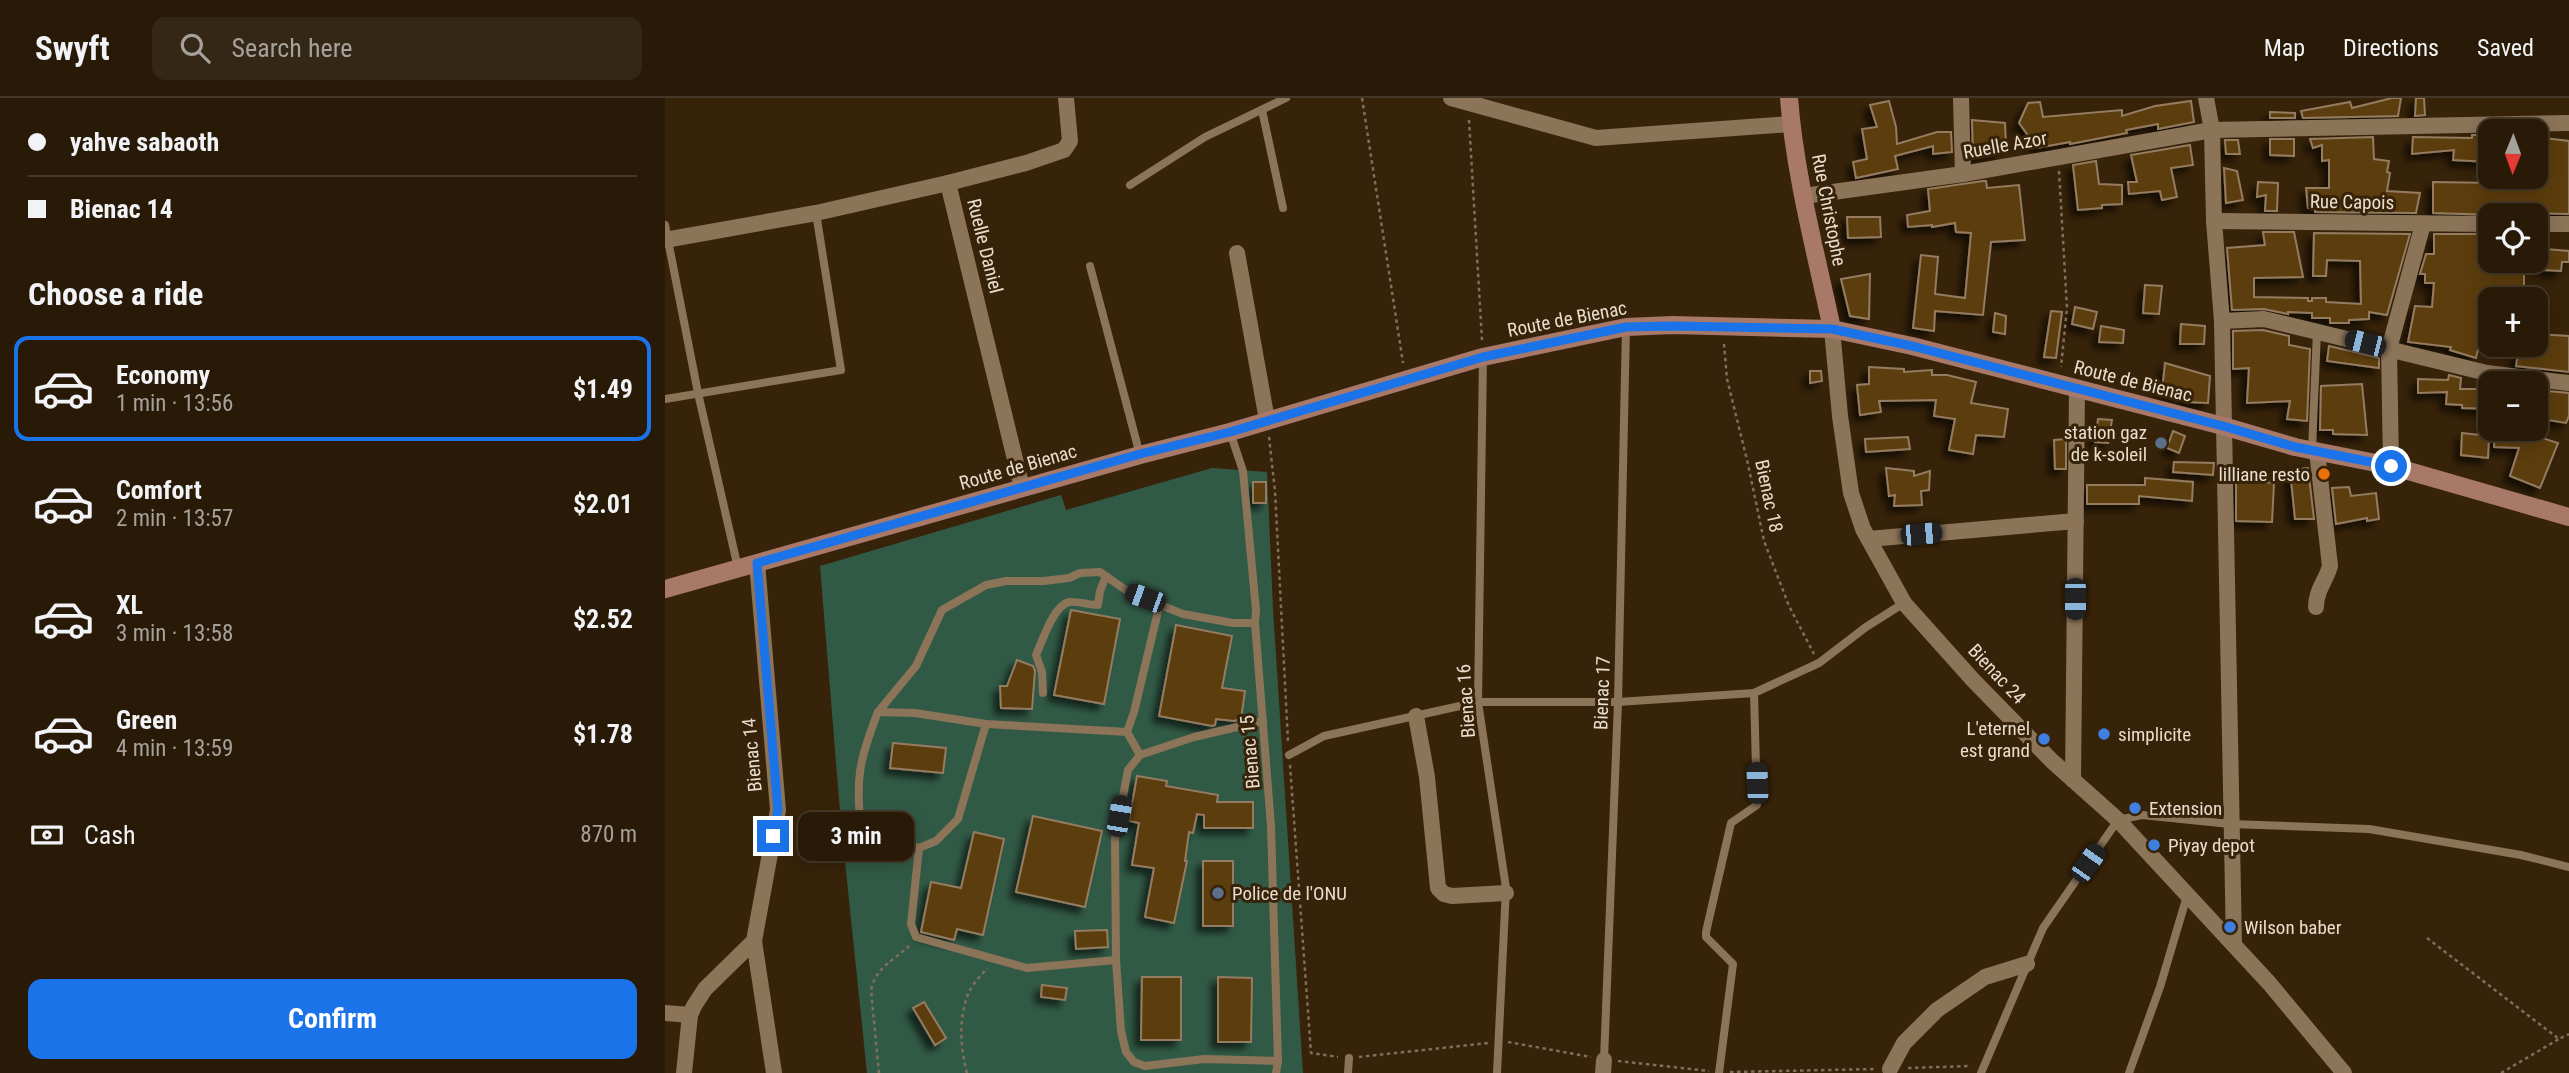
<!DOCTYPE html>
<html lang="en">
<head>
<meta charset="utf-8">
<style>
	body { margin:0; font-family:"Roboto Condensed",sans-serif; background:#352715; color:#f1f3f6; height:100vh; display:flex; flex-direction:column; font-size:26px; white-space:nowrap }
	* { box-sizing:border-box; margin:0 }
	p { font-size:23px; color:#a5a19b }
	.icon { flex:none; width:38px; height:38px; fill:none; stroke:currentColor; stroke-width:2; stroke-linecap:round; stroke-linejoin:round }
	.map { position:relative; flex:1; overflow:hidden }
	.panel { display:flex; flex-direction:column; background:#291a07; width:665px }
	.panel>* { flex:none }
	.guide { display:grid; align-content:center; height:154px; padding:0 28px; background:#291a07 }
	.needle { width:46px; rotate:181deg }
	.buttons { position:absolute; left:1813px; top:21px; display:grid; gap:14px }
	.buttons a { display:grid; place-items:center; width:70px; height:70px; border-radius:14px; background:#291a07; box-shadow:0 4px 18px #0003,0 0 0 2px #453828; font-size:35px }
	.end { position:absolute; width:32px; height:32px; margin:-16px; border:9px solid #1a73e8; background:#fff; box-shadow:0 0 0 4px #fff }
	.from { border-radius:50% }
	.bubble { position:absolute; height:49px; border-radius:14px; background:#291a07; box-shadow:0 4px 18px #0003,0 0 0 2px #453828; font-size:23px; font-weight:700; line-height:49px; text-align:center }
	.car { position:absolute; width:21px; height:42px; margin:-21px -10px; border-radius:9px; box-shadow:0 0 5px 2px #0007; background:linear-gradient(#222 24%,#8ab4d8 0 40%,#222 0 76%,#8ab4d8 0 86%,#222 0) }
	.guide b { display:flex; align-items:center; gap:24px; height:66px; font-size:26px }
	.guide b+b { border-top:2px solid #453828 }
	.guide i { width:18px; height:18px; background:#f1f3f6 }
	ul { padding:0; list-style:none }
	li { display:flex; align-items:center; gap:21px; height:105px; margin:0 14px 10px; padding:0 14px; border:4px solid transparent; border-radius:14px }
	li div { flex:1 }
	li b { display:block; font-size:26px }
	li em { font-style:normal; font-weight:700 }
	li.selected { border-color:#1a73e8 }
	li>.icon { width:63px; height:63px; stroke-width:1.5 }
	h2 { padding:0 28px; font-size:32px; line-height:84px }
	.pay { display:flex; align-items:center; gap:18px; height:77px; padding:0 28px; font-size:26px }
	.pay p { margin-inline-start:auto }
	.primary-button { display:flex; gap:14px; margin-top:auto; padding:14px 28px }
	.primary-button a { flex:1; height:80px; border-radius:14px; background:#1a73e8; color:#fff; font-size:28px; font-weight:700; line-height:80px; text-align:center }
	header { display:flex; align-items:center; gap:42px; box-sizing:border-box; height:98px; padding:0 35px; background:#291a07; border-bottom:2px solid #453828 }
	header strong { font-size:33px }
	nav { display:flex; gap:38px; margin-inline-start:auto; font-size:24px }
	.search { width:490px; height:63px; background:#352715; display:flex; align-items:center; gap:18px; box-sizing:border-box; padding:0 24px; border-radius:14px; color:#a5a19b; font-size:26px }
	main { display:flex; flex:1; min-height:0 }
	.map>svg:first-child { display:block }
</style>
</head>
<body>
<header>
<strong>Swyft</strong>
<div class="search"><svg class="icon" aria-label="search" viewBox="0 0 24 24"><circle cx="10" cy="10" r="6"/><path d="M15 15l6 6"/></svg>Search here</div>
<nav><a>Map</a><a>Directions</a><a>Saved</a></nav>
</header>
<main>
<section class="panel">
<div class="guide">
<b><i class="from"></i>yahve sabaoth</b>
<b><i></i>Bienac 14</b>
</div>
<h2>Choose a ride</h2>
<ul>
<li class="selected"><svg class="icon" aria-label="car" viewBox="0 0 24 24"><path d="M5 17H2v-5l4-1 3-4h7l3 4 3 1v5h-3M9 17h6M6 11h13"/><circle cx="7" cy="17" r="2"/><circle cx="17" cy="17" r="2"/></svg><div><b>Economy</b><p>1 min · 13:56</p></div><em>$1.49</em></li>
<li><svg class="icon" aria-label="car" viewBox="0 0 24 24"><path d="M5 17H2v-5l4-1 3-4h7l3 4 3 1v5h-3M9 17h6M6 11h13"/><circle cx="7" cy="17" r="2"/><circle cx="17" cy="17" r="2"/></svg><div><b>Comfort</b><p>2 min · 13:57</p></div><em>$2.01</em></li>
<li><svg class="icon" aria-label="car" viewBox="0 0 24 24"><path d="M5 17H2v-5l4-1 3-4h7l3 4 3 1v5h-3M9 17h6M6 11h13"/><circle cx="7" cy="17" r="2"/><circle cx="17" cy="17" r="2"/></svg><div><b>XL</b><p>3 min · 13:58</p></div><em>$2.52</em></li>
<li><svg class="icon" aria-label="car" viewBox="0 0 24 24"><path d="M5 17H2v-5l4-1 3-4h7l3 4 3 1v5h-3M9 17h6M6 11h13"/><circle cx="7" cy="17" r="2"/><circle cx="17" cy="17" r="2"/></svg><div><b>Green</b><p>4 min · 13:59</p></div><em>$1.78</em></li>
</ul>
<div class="pay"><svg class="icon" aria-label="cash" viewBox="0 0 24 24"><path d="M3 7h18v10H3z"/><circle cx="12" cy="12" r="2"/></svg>Cash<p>870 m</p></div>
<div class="primary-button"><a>Confirm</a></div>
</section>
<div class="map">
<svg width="1904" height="975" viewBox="0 0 1904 975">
	<defs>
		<filter id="shadow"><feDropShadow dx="-6" dy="6" stdDeviation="3.5" flood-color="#0009"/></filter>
	</defs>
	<rect width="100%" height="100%" fill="#372309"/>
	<polygon fill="#315a46" points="547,370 602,374 608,511 638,975 202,975 176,725 155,468 396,397 401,412"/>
	<g fill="#5c3c11" stroke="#947c60" stroke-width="2" filter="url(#shadow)">
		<polygon points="1727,0 1736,0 1733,18 1638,20 1636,13 1685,4 1687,10"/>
		<polygon points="1751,0 1759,0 1760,17 1750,18"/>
		<polygon points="1224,3 1231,29 1232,46 1272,34 1286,34 1287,54 1268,56 1268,48 1230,58 1233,71 1191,80 1188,64 1202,61 1197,31 1212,29 1205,7"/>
		<polygon points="1526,3 1529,24 1493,31 1493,26 1461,32 1462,35 1405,46 1405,44 1372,50 1354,25 1363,5 1375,4 1378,19 1457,12 1457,18 1490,8"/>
		<polygon points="1605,14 1630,15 1630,20 1605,20"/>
		<polygon points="1307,22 1340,25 1341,47 1332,46 1334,55 1308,59"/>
		<polygon points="1807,37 1825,37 1825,64 1788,62 1789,52 1747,56 1748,39 1807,40"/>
		<polygon points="1708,39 1709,61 1724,63 1722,74 1725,75 1722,93 1755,95 1751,115 1650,114 1650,110 1643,110 1641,90 1664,90 1664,62 1657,63 1657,47 1648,50 1645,41"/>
		<polygon points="1871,39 1904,43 1904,116 1858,115 1858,117 1831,117 1768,115 1768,84 1831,85 1831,79 1876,83 1877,59 1871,59"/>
		<polygon points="1605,41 1629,41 1629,58 1605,57"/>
		<polygon points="1560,42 1573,42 1575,56 1561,56"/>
		<polygon points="1525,47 1528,67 1506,70 1512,99 1497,102 1495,93 1464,96 1463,84 1472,84 1466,57"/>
		<polygon points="1431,63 1434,86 1457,87 1457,106 1437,107 1437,110 1413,112 1408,67"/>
		<polygon points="1559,70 1572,73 1578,102 1561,105"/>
		<polygon points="1318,83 1321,83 1322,90 1354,87 1360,142 1326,144 1318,217 1270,213 1269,233 1248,230 1256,157 1273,159 1270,196 1300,200 1306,135 1291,134 1290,125 1267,129 1267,127 1243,129 1242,117 1265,113 1263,91"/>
		<polygon points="1593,84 1613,85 1612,113 1600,113 1601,97 1592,99"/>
		<polygon points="1182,119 1215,119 1216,139 1183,140"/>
		<polygon points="1598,134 1629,134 1638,179 1589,180 1589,199 1643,200 1643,203 1647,203 1647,200 1661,200 1661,204 1696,206 1695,163 1662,162 1661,178 1648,178 1649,135 1745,136 1722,217 1704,214 1704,221 1684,222 1684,225 1665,225 1665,220 1647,220 1647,215 1623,214 1623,216 1599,211 1567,212 1562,150 1600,147"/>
		<polygon points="1769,136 1815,136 1814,149 1825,149 1825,163 1859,163 1859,201 1825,201 1825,236 1817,235 1811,260 1785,252 1786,249 1743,244 1750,208 1767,209 1769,185 1760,185 1760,176 1755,176 1761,156 1769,156"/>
		<polygon points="1880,151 1904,153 1904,164 1897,164 1896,173 1878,172"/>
		<polygon points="1205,176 1204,221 1185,218 1176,181"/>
		<polygon points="1480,187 1497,188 1494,216 1478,215"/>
		<polygon points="1410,209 1432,214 1428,231 1407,226"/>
		<polygon points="1386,213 1397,214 1391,260 1379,259"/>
		<polygon points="1330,215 1341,218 1340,236 1328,234"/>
		<polygon points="1516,226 1540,228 1539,246 1515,246"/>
		<polygon points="1436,228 1459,232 1458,245 1434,244"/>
		<polygon points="1598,232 1624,238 1624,247 1645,251 1642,323 1622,321 1625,303 1582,305 1584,270 1568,271 1568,233"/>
		<polygon points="1871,236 1904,238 1904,274 1851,268 1854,249 1867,252 1867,247 1871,247"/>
		<polygon points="1664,248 1714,260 1714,270 1662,263"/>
		<polygon points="1500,265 1545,278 1543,305 1521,304 1522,299 1497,293"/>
		<polygon points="1204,269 1239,271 1239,274 1267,272 1267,277 1282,277 1311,284 1306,305 1343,311 1339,339 1311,337 1308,356 1284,352 1290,321 1269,318 1271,302 1214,303 1216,314 1195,317 1192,287 1204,286"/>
		<polygon points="1145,273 1156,273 1157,283 1145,285"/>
		<polygon points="1784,277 1796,280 1795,291 1825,291 1825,311 1797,310 1797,307 1781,306 1782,294 1753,295 1753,281 1783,282"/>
		<polygon points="1697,286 1702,337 1668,336 1668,332 1655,332 1656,288"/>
		<polygon points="1871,292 1904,295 1904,318 1901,325 1871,320"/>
		<polygon points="1433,321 1447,322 1443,345 1430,344"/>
		<polygon points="1830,331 1850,331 1893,345 1875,390 1845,378 1854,350 1829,349"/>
		<polygon points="1508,333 1520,338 1514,355 1502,350"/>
		<polygon points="1797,335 1824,338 1823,360 1796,357"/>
		<polygon points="1243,339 1245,351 1201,354 1200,341"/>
		<polygon points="1401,341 1401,371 1390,371 1389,342"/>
		<polygon points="1509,364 1549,365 1548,377 1508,374"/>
		<polygon points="1221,370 1249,373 1249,378 1265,373 1264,392 1256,393 1257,407 1229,408 1230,397 1224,398"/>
		<polygon points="1643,370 1649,421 1630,421 1625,372"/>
		<polygon points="1480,380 1528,384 1527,403 1474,398 1474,406 1422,406 1422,387 1480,387"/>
		<polygon points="1571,382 1609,385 1607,424 1571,423"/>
		<rect x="588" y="384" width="13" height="21"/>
		<polygon points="1684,389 1686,398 1711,395 1714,421 1702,423 1702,420 1671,426 1667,390"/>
		<polygon points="406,512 455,521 439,606 389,597"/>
		<polygon points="511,527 567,538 557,590 580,593 576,621 569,623 551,621 550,627 547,628 494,618"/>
		<polygon points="352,562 368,568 370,573 367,611 336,610 335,588 342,588"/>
		<polygon points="228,645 281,650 278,675 225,670"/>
		<polygon points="472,678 502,683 501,688 553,697 552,704 588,704 588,730 539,730 539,717 532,716 528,735 524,734 520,763 522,763 509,825 480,819 489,770 467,767 474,725 464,723"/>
		<polygon points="368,718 437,733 420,809 351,794"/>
		<polygon points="309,734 339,741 318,837 292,831 289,842 256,834 266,784 296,790"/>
		<rect x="538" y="763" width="30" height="65"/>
		<polygon points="442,832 443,849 411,851 410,833"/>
		<polygon points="477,879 516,879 516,942 476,942"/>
		<polygon points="553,879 587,880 586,944 553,944"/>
		<polygon points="377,887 402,890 400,902 376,899"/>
		<polygon points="259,904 281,940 270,947 248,910"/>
	</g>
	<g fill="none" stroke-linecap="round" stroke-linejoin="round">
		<g stroke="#806f59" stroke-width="2.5" stroke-dasharray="3.5 3.5" stroke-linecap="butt">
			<polyline points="697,0 738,265"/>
			<polyline points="804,22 817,242"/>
			<polyline points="1394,73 1402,210 1396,269"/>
			<polyline points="1059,246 1062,281 1083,366 1099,443 1124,508 1149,556"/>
			<polyline points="604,339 610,393 623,643"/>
			<polyline points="625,667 646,955 673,959"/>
			<polyline points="1762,840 1894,941 1904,936"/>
			<polyline points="843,944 926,959"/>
			<polyline points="694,959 823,945"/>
			<polyline points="953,963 1044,973"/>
			<polyline points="1243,970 1306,968"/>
			<polyline points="1065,974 1212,971"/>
			<path d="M214,975L206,892C211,869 228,863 244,848"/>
			<path d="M302,975C295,949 293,917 305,892C309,884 317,877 322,870"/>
			<polyline points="1836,975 1894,941"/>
		</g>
		<g stroke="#8c7459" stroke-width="8">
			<polyline points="597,12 618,110"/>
			<polyline points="465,87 540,39 621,0"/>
			<polyline points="0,127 33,295 73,470"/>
			<polyline points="425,168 475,357"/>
			<polyline points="818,259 813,604 841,790 832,975"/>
			<polyline points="0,301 176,272 151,115"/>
			<polyline points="565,334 578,373 591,512 590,525 606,728 613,963 611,975"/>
			<polyline points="1647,352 1652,233"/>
			<path d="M378,595L377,574L371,557C377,544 388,508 404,504C412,503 424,507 433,507L435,493L441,478"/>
			<polyline points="213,614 251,568 277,512 321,487 341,483 379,483 404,480 415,475 435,474 465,495 518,516 568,525 590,525"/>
			<polyline points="462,634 469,614 495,505"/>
			<polyline points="475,657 463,672 450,741 451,862 456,933 461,954 469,964 480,968 539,961 613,963"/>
			<polyline points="624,657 659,638 813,604 953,604 1089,595 1154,565 1201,529 1239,505"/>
			<polyline points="254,750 271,743 293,721 321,626"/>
			<path d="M451,862L362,870L251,839L246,826L254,750L196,730C190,680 195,660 213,614L250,615L321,626L462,634L475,657L529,639L598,623"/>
			<polyline points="939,962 953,604 961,229"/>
			<polyline points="683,975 684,960"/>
			<polyline points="1054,975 1068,866 1041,839 1041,834 1066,725 1092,707 1089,595"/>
			<polyline points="1316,975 1378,830 1453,722 1477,717 1565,726 1704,731 1856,757 1904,769"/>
			<polyline points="1464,975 1495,889 1522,798"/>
		</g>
		<g stroke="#8c7459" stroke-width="16">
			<polyline points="786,0 931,40 1126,26"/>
			<polyline points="1296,0 1298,76"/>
			<polyline points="1541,0 1547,32 1549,123 1557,223 1569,847"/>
			<polyline points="1139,98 1298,76 1547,32 1904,25"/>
			<polyline points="1549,123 1825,126"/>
			<polyline points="1871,126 1904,126"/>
			<polyline points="0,142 151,115 283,85"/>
			<polyline points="572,155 602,322"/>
			<polyline points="1557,223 1599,221 1822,275 1904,285"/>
			<polyline points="1167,231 1175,318 1186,395 1198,431 1239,505 1308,582 1387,663 1453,722 1604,885 1679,975"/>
			<polyline points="1726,368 1724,251 1758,126"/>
			<polyline points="357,390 283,85 361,65 399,52 405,43 401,0"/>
			<polyline points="1204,441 1411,423"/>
			<path d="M1651,509C1651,492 1661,483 1665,468L1652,353"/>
			<polyline points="751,618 762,679 773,790 779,796 787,798 841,795"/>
			<polyline points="1408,682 1412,291"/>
			<polyline points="89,843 109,975"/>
			<polyline points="0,915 25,917"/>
			<polyline points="1225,971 1239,945 1272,912 1320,879 1362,866"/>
			<polyline points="19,975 25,917 29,908 40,891 89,843 113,712 92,465"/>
			<polyline points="938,975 939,962"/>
		</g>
		<g stroke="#a87868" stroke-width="18">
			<path d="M1124,0C1130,78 1151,155 1167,231"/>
			<polyline points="0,491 475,357 565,334 818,259 961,229 1008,227 1167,231 1247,248 1558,328 1630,349 1726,368 1904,419"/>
		</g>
	</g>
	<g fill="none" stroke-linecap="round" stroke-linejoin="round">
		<polyline stroke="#1a73e8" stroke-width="9" points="108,738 113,712 92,465 475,356 565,334 818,259 961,229 1008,228 1167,231 1247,248 1558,328 1630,349 1726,368"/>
	</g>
	<g fill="#5c6f8a" stroke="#372309" stroke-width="2.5">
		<circle cx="1496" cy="345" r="7"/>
		<circle cx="553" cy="795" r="7"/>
	</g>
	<circle fill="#e8710a" stroke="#372309" stroke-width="2.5" cx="1659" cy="376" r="7"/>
	<g fill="#3f7fe0" stroke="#372309" stroke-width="2.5">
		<circle cx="1439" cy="636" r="7"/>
		<circle cx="1379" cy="641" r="7"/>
		<circle cx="1470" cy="710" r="7"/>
		<circle cx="1489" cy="747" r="7"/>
		<circle cx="1565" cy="829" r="7"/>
	</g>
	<g text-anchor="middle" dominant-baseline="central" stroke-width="6" stroke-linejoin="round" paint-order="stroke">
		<g font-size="19" fill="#eaddce" stroke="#372309">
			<text transform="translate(1340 47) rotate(-10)">Ruelle Azor</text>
			<text transform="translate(1687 104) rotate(1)">Rue Capois</text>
			<text transform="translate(1164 112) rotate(79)">Rue Christophe</text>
			<text transform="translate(320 148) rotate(76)">Ruelle Daniel</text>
			<text transform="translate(902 221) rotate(-11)">Route de Bienac</text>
			<text transform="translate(1468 283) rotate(14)">Route de Bienac</text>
			<text transform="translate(353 369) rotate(-16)">Route de Bienac</text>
			<text transform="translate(1104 398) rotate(78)">Bienac 18</text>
			<text transform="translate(1332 576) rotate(47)">Bienac 24</text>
			<text transform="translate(937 595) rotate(-88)">Bienac 17</text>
			<text transform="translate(801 603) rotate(-94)">Bienac 16</text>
			<text transform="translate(585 654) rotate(-95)">Bienac 15</text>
			<text transform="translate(87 657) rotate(-95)">Bienac 14</text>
		</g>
		<g font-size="19" fill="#eaddce" stroke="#372309" text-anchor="start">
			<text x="1482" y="334" text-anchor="end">station gaz<tspan x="1482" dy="22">de k-soleil</tspan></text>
			<text x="1645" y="376" text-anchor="end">lilliane resto</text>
			<text x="1365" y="630" text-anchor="end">L'eternel<tspan x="1365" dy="22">est grand</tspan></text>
			<text x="1453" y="636">simplicite</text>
			<text x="1484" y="710">Extension</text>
			<text x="1503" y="747">Piyay depot</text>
			<text x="567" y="795">Police de l'ONU</text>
			<text x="1579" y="829">Wilson baber</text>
		</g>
	</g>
</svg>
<div class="buttons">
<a><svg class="needle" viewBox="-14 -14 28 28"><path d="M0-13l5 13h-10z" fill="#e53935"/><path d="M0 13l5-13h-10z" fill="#a5a19b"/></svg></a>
<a><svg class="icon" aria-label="locate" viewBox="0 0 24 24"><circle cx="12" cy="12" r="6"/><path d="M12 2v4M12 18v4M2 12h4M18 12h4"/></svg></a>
<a>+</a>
<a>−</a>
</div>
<i class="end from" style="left:1726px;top:368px"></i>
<i class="end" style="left:108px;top:738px"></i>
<div class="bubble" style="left:133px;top:714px;width:116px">3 min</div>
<i class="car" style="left:1700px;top:245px;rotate:284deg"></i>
<i class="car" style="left:1256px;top:436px;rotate:85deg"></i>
<i class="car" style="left:480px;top:500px;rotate:290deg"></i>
<i class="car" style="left:1410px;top:501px;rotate:180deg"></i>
<i class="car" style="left:1092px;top:685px;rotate:358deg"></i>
<i class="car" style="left:454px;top:718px;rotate:10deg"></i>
<i class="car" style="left:1423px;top:765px;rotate:35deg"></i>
</div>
</main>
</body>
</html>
